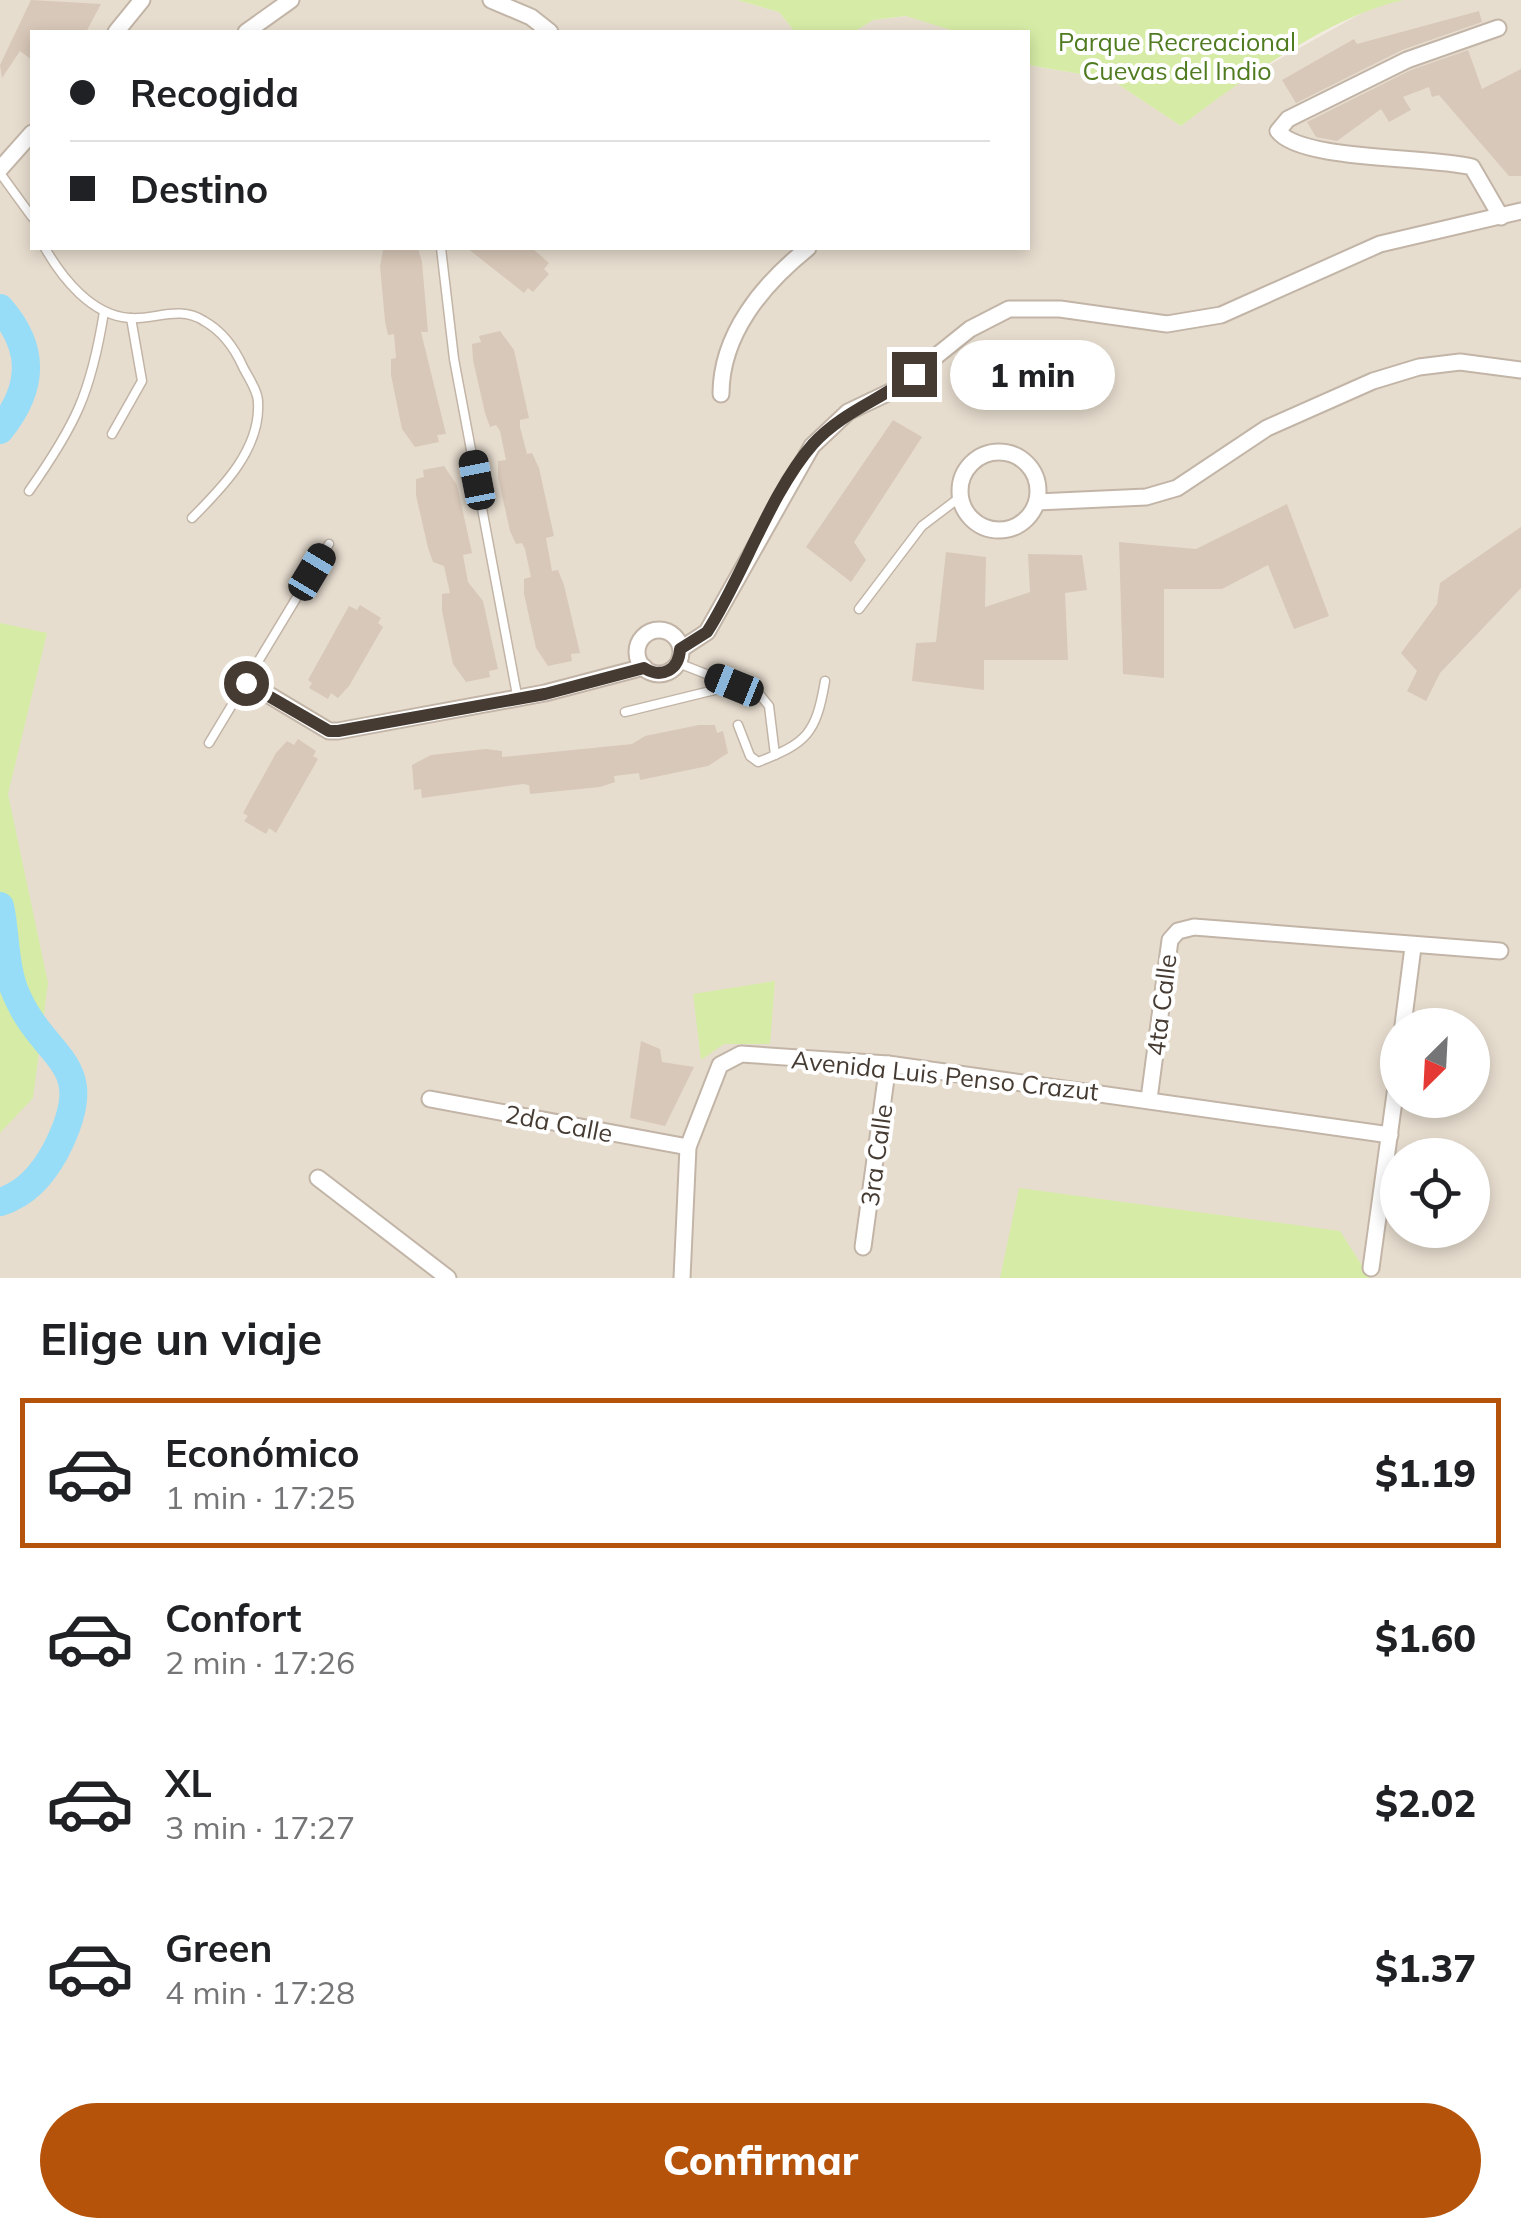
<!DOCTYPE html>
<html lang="es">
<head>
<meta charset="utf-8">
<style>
	body { margin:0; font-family:Mulish,sans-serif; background:#f6f6f6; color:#202124; height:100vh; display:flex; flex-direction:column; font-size:38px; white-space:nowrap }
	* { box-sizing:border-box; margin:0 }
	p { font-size:32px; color:#757577 }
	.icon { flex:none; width:55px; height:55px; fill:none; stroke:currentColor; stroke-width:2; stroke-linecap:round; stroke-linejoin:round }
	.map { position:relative; height:1278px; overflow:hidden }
	.details { display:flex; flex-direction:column; background:#fff; flex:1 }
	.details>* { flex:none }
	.top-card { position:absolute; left:30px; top:30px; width:1000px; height:220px; border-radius:0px; box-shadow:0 5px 15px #0003; display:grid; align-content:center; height:220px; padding:0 40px; background:#fff }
	.needle { width:65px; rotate:204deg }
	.controls { position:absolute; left:1380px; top:1008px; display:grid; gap:20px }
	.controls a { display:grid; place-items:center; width:110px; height:110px; border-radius:50%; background:#fff; box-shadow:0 5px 15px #0003; font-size:50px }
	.end { position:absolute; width:45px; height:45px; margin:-22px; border:12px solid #453b32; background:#fff; box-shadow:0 0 0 5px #fff }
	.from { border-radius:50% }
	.bubble { position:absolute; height:70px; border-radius:35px; background:#fff; box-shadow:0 5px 15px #0003; font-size:32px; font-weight:800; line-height:70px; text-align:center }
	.car { position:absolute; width:30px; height:60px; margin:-30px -15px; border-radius:12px; box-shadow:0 0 8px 2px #0007; background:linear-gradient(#222 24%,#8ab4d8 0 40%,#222 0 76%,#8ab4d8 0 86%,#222 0) }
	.top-card b { display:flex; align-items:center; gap:35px; height:95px; font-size:38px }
	.top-card b+b { border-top:2px solid #e0e0e0 }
	.top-card i { width:25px; height:25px; background:#202124 }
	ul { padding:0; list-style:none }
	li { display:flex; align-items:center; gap:30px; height:150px; margin:0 20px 15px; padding:0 20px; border:5px solid transparent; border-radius:0px }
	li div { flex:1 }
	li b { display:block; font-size:38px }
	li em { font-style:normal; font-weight:800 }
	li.on { border-color:#b45309 }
	li>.icon { width:90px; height:90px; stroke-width:1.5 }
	h2 { padding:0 40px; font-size:45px; line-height:120px }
	.action { display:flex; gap:20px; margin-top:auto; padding:20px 40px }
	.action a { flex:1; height:115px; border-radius:60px; background:#b45309; color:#fff; font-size:40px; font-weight:800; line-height:115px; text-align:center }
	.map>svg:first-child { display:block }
</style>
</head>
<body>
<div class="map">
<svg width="1521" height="1278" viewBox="0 0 1521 1278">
	<rect width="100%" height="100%" fill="#f3ebe2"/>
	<g fill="#e7ddcf" fill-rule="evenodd">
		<path d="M0,0H737L779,12L795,32H32V248H1028V65L1110,79L1181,126L1232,86L1374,6L1404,0H1521V1278H0ZM1398,1025H1472V1100H1398ZM1398,1155H1472V1230H1398Z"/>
		<polygon points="907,16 957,32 854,32 873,20"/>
	</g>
	<g fill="#d6eca6">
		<path d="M737,0H1404C1334,14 1238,82 1181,126L1110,79L1028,65V32H957L906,16L873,20L854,32H795L779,12Z"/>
		<polygon points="0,623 47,633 8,794 48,983 33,1098 0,1133"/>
		<polygon points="775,981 770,1044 724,1044 701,1060 693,994"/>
		<polygon points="1019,1188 1340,1231 1370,1278 1000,1278"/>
	</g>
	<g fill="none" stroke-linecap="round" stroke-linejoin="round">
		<g stroke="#97ddf7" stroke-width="28">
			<path d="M0,308C36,349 33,389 0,430"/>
			<path d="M0,906C6,933 4,963 14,989C43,1064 104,1058 55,1152C42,1175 26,1194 0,1202"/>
		</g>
	</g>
	<g fill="#d8c8b9">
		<polygon points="31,0 101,4 86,32 32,32 32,60 20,51 2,78 0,65"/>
		<polygon points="1479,11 1482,22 1402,50 1296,103 1282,80 1354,39 1357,44"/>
		<polygon points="1468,50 1482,89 1521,69 1521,176 1509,176 1439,95 1432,97 1429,87 1403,97 1411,110 1389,122 1381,109 1337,141 1316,137 1307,122 1411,70"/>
		<polygon points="390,248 418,248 422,262 428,332 421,332 446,434 437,435 439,442 415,447 402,429 391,375 391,359 396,358 394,334 388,335 385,321 380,266 383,250"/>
		<polygon points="467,248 532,248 549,263 544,269 549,274 533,292 528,288 524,293"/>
		<polygon points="500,331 514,350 529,418 520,420 520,427 527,454 532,453 539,468 554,536 546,538 552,571 558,570 564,585 580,653 571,654 572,661 548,666 536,648 524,594 524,579 531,577 525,549 522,543 516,544 510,531 498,477 498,461 506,460 500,431 496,425 490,427 485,413 473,360 472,344 481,342 479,336"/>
		<polygon points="893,420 922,437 854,542 866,560 851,582 806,547"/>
		<polygon points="444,466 457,485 472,553 463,555 468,582 483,601 498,669 489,671 490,677 466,682 453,664 442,611 442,594 450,593 444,566 433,562 428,548 416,495 416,479 424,477 423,470"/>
		<polygon points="1287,504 1329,616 1294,629 1268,565 1222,589 1164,589 1164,678 1123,674 1119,542 1196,549"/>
		<polygon points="1521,527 1521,588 1440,673 1426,701 1407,691 1417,671 1401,653 1437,604 1440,583"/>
		<polygon points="946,552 986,557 985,607 1030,592 1028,554 1082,555 1087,590 1065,593 1068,660 984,660 984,690 912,681 916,643 936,642"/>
		<polygon points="360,605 381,618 378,623 383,627 349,686 338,698 331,693 328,699 309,688 312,683 308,680 349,606 357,610"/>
		<polygon points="699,725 715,725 717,733 723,731 728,753 708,766 640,780 639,773 614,776 615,782 600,787 530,794 529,785 523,784 422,798 421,789 414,790 412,765 431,755 486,749 502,751 502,757 632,744 645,736"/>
		<polygon points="298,739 316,751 313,756 318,759 276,833 269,828 266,834 244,821 248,816 243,813 276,753 287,741 294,745"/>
		<polygon points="641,1041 660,1049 662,1062 694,1067 665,1126 630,1118"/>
	</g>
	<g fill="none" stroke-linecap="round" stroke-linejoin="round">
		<defs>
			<g id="service">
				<polyline points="0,173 32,217"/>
				<path d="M45,248C62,278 92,316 130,318C155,320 179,305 204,321C222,331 235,349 243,367C248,377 258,391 258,402C261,449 222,488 192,518"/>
				<polyline points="441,248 454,359 517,695"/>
				<polyline points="112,434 142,381 131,318"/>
				<path d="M29,491C76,424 91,393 104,312"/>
				<polyline points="859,609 922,526 959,498"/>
				<polyline points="678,663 760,695 769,706 775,755"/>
				<polyline points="625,712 735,685"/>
				<path d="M738,725L750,756L758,762C807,743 816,734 825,681"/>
				<polyline points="209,743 329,544"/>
			</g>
			<g id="minor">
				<polyline points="491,0 531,17 550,32"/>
				<path d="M1498,28L1407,60L1288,119L1278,131C1300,161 1429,156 1472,167L1501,217"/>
				<polyline points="116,32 142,0"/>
				<polyline points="246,32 291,0"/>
				<polyline points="0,169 32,133"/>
				<path d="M721,394C721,334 763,284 808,248"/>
				<circle cx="999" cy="491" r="39"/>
				<polyline points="1037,502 1146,497 1177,488 1267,428 1373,381 1419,367 1460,362 1521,370"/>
				<circle cx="659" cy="652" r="22"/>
				<polyline points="681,649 707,632 812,446 848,412 894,390 970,329 1009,309 1060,309 1167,324 1221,315 1380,244 1521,211"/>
				<polyline points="269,695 329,731 338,731 545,693 644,667"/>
				<polyline points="1403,1025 1413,947"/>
				<polyline points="430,1099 688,1147"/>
				<polyline points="1149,1099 1170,940 1178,931 1194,927 1500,951"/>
				<polyline points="318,1178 448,1278"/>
				<polyline points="863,1247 888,1064"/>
				<polyline points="1371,1268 1398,1072"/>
				<polyline points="682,1278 688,1147 720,1065 741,1054 888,1064 1390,1135"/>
			</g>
		</defs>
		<use href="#service" stroke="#c2b5a7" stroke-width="11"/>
		<use href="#minor" stroke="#c2b5a7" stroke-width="19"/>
		<use href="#service" stroke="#fff" stroke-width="8"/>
		<use href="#minor" stroke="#fff" stroke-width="15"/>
	</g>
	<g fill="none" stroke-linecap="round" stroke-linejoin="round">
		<path stroke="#453b32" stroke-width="12" d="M246,683L329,731H338L545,694L644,668C662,679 679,670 680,649L707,632C743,576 770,493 813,444C842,412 881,400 914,374"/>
	</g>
	<g text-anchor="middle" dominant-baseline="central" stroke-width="8" stroke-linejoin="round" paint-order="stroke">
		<g font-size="25" fill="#507b21" stroke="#fff">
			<text x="1177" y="41">Parque Recreacional<tspan x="1177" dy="29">Cuevas del Indio</tspan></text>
		</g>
		<g font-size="25" fill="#453b32" stroke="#fff">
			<text transform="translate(1161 1005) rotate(-83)">4ta Calle</text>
			<text transform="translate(945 1075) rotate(6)">Avenida Luis Penso Crazut</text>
			<text transform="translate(559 1123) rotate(11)">2da Calle</text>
			<text transform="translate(876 1155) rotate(-82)">3ra Calle</text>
		</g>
	</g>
</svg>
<div class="controls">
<a><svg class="needle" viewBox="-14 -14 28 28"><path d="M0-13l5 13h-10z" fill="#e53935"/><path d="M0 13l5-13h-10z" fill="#757577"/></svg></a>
<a><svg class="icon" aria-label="locate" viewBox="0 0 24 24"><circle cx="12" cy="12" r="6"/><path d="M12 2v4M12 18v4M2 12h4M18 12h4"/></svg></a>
</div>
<i class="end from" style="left:246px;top:683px"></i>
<i class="end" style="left:914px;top:374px"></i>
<div class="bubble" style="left:950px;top:340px;width:165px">1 min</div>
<i class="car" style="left:477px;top:480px;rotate:349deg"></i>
<i class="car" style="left:312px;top:572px;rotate:31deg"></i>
<i class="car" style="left:734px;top:685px;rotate:292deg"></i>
<div class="top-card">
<b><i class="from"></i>Recogida</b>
<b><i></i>Destino</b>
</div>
</div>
<section class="details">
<h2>Elige un viaje</h2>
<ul>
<li class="on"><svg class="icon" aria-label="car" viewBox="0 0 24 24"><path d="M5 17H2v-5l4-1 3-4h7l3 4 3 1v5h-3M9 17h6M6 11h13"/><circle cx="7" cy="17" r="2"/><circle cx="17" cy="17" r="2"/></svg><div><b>Económico</b><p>1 min · 17:25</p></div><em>$1.19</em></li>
<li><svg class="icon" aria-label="car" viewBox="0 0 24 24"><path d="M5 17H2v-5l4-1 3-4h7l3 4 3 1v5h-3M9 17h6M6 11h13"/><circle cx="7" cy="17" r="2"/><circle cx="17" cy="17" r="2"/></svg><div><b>Confort</b><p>2 min · 17:26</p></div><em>$1.60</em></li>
<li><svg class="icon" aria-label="car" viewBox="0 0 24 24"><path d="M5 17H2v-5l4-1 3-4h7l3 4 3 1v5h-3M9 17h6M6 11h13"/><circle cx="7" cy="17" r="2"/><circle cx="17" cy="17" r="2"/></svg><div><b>XL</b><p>3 min · 17:27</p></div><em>$2.02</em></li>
<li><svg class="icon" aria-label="car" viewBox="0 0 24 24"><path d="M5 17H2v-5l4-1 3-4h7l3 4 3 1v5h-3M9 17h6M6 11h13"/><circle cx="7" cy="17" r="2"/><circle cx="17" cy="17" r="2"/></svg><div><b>Green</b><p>4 min · 17:28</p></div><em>$1.37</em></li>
</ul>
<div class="action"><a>Confirmar</a></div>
</section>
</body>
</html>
